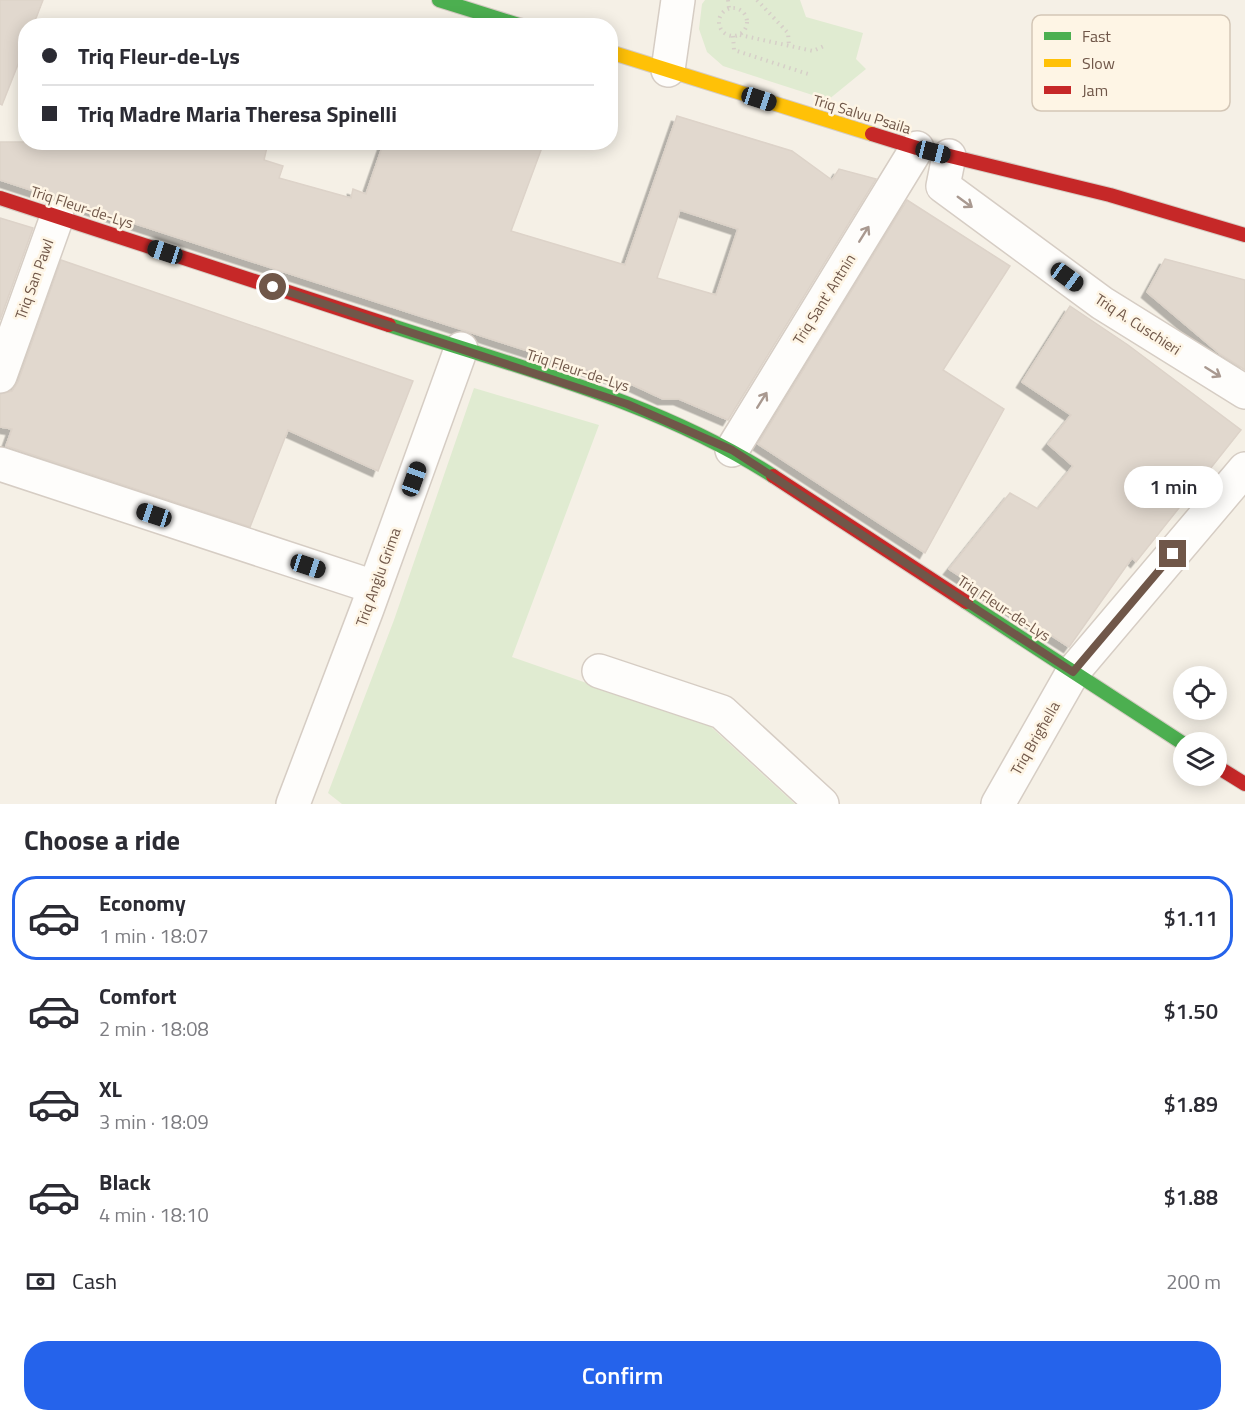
<!DOCTYPE html>
<html lang="en">
<head>
<meta charset="utf-8">
<style>
	body { margin:0; font-family:"Titillium Web",sans-serif; background:#f7f7f7; color:#2b2b33; height:100vh; display:flex; flex-direction:column; font-size:22px; white-space:nowrap }
	* { box-sizing:border-box; margin:0 }
	p { font-size:20px; color:#7c7c81 }
	.icon { flex:none; width:33px; height:33px; fill:none; stroke:currentColor; stroke-width:2; stroke-linecap:round; stroke-linejoin:round }
	.map { position:relative; height:804px; overflow:hidden }
	.side { display:flex; flex-direction:column; background:#fff; flex:1 }
	.side>* { flex:none }
	.banner { position:absolute; left:18px; top:18px; width:600px; height:132px; border-radius:24px; box-shadow:0 3px 15px #0003; display:grid; align-content:center; height:132px; padding:0 24px; background:#fff }
	.tools { position:absolute; left:1173px; top:666px; display:grid; gap:12px }
	.tools a { display:grid; place-items:center; width:54px; height:54px; border-radius:50%; background:#fff; box-shadow:0 3px 15px #0003; font-size:30px }
	.end { position:absolute; width:27px; height:27px; margin:-14px; border:8px solid #705749; background:#fff; box-shadow:0 0 0 3px #fff }
	.from { border-radius:50% }
	.bubble { position:absolute; height:42px; border-radius:21px; background:#fff; box-shadow:0 3px 15px #0003; font-size:20px; font-weight:600; line-height:42px; text-align:center }
	.car { position:absolute; width:18px; height:36px; margin:-18px -9px; border-radius:8px; box-shadow:0 0 4px 2px #0007; background:linear-gradient(#222 24%,#8ab4d8 0 40%,#222 0 76%,#8ab4d8 0 86%,#222 0) }
	.banner b { display:flex; align-items:center; gap:21px; height:57px; font-size:22px }
	.banner b+b { border-top:2px solid #e1e1e2 }
	.banner i { width:15px; height:15px; background:#2b2b33 }
	ul { padding:0; list-style:none }
	li { display:flex; align-items:center; gap:18px; height:84px; margin:0 12px 9px; padding:0 12px; border:3px solid transparent; border-radius:24px }
	li div { flex:1 }
	li b { display:block; font-size:22px }
	li em { font-style:normal; font-weight:600 }
	li.on { border-color:#2563eb }
	li>.icon { width:54px; height:54px; stroke-width:1.5 }
	h2 { padding:0 24px; font-size:27px; line-height:72px }
	.pay { display:flex; align-items:center; gap:15px; height:66px; padding:0 24px; font-size:22px }
	.pay p { margin-inline-start:auto }
	.cta { display:flex; gap:12px; margin-top:auto; padding:12px 24px }
	.cta a { flex:1; height:69px; border-radius:24px; background:#2563eb; color:#fff; font-size:24px; font-weight:600; line-height:69px; text-align:center }
	.map>svg:first-child { display:block }
</style>
</head>
<body>
<div class="map">
<svg width="1245" height="804" viewBox="0 0 1245 804">
	<defs>
		<filter id="shadow"><feDropShadow dx="-5.5" dy="5.5" stdDeviation="0" flood-color="#0004"/></filter>
	</defs>
	<rect width="100%" height="100%" fill="#f5f0e6"/>
	<g fill="#e0ebd1">
		<polygon points="705,0 800,0 806,17 863,33 856,59 866,69 828,100 723,66 707,52 699,29 702,4"/>
		<polygon points="474,388 599,425 512,657 710,726 795,804 342,804 328,793 394,620"/>
	</g>
	<g fill="#e1d8ce" stroke="#ddd3c9" stroke-width="1.5" fill-rule="evenodd" filter="url(#shadow)">
		<polygon points="0,0 43,0 33,26 26,26 26,44 2,105 0,104"/>
		<path d="M677,116L792,151L832,180L839,169L876,179L728,420L679,399H663L633,385L0,180V142H263L262,147H267L264,160L283,166L279,178L351,198L353,189L366,194L384,142H544L511,231L625,265ZM680,210L738,229L716,295L657,278Z"/>
		<polygon points="907,200 1010,266 943,370 1004,409 925,553 758,444"/>
		<polygon points="0,218 33,228 0,320"/>
		<polygon points="1165,259 1245,280 1245,370 1220,354 1147,292"/>
		<polygon points="61,260 413,381 378,471 288,430 250,527 6,446 12,429 0,427 0,394 12,391 18,382"/>
		<polygon points="1070,306 1128,345 1241,430 1136,562 1132,558 1069,647 949,569 1010,493 1038,509 1073,466 1048,444 1071,415 1022,382"/>
	</g>
	<g fill="none" stroke-linecap="round" stroke-linejoin="round">
		<defs>
			<g id="street">
				<polyline points="668,70 678,0"/>
				<polyline points="949,156 943,186 1102,303 1245,392"/>
				<polyline points="0,376 57,217"/>
				<polyline points="732,450 917,148"/>
				<polyline points="0,464 374,587"/>
				<polyline points="599,671 722,712 822,804"/>
				<polyline points="293,804 367,609 461,349"/>
				<polyline points="998,804 1073,672 1245,469"/>
			</g>
			<g id="fast">
				<polyline points="439,0 522,26"/>
				<path d="M389,325C519,368 657,401 773,476"/>
				<polyline points="966,602 1184,744"/>
			</g>
			<polyline id="slow" points="610,52 872,134"/>
			<g id="jam">
				<polyline points="872,134 917,148 1110,195 1245,235"/>
				<polyline points="0,198 389,325"/>
				<polyline points="773,476 966,602"/>
				<polyline points="1216,766 1245,784"/>
			</g>
		</defs>
		<use href="#street" stroke="#d6cdc4" stroke-width="36"/>
		<use href="#fast" stroke="#d5ccc3" stroke-width="16"/>
		<use href="#slow" stroke="#d5ccc3" stroke-width="16"/>
		<use href="#jam" stroke="#d5ccc3" stroke-width="16"/>
		<g stroke="#d6cfc8" stroke-width="4" stroke-dasharray="1.5 4.5" stroke-linecap="butt">
			<polyline points="728,0 729,8"/>
			<polyline points="757,0 788,33 789,46"/>
			<circle cx="733" cy="22" r="14"/>
			<polyline points="740,35 813,51 826,45"/>
			<polyline points="733,36 734,50 808,74"/>
		</g>
		<use href="#street" stroke="#fefdfb" stroke-width="33"/>
		<use href="#fast" stroke="#4caf50" stroke-width="14"/>
		<use href="#slow" stroke="#ffc107" stroke-width="14"/>
		<use href="#jam" stroke="#c62828" stroke-width="14"/>
	</g>
	<defs><path id="oneway-shaft" d="M-6 0H5M1.5-3L5.5 0L1.5 3" fill="none" stroke-width="1.6" stroke-linecap="round" stroke-linejoin="round" transform="scale(1.5)"/></defs>
	<g stroke="#a99990">
		<use href="#oneway-shaft" transform="translate(965 202) rotate(36)"/>
		<use href="#oneway-shaft" transform="translate(864 234) rotate(-58)"/>
		<use href="#oneway-shaft" transform="translate(1213 372) rotate(32)"/>
		<use href="#oneway-shaft" transform="translate(762 400) rotate(-58)"/>
	</g>
	<g fill="none" stroke-linecap="round" stroke-linejoin="round">
		<polyline stroke="#705749" stroke-width="8" points="273,287 627,404 732,450 1073,672 1173,554"/>
	</g>
	<g text-anchor="middle" dominant-baseline="central" stroke-width="5" stroke-linejoin="round" paint-order="stroke">
		<g font-size="15" fill="#705749" stroke="#fef5e5">
			<text transform="translate(862 114) rotate(17)">Triq Salvu Psaila</text>
			<text transform="translate(82 207) rotate(18)">Triq Fleur-de-Lys</text>
			<text transform="translate(34 279) rotate(-70)">Triq San Pawl</text>
			<text transform="translate(824 299) rotate(-58)">Triq Sant' Antnin</text>
			<text transform="translate(1138 324) rotate(33)">Triq A. Cuschieri</text>
			<text transform="translate(578 370) rotate(18)">Triq Fleur-de-Lys</text>
			<text transform="translate(378 577) rotate(-70)">Triq Anġlu Grima</text>
			<text transform="translate(1004 608) rotate(33)">Triq Fleur-de-Lys</text>
			<text transform="translate(1035 738) rotate(-60)">Triq Brigħella</text>
		</g>
	</g>
	<rect x="1032" y="15" width="198" height="96" rx="9" fill="#fef5e5" stroke="#d3c6b6" stroke-width="1.5"/>
	<rect x="1044" y="32" width="27" height="8" fill="#4caf50"/>
	<rect x="1044" y="59" width="27" height="8" fill="#ffc107"/>
	<rect x="1044" y="86" width="27" height="8" fill="#c62828"/>
	<g font-size="16" fill="#705749">
		<text x="1082" y="42">Fast</text>
		<text x="1082" y="69">Slow</text>
		<text x="1082" y="96">Jam</text>
	</g>
</svg>
<div class="tools">
<a><svg class="icon" aria-label="locate" viewBox="0 0 24 24"><circle cx="12" cy="12" r="6"/><path d="M12 2v4M12 18v4M2 12h4M18 12h4"/></svg></a>
<a><svg class="icon" aria-label="layers" viewBox="0 0 24 24"><path d="M12 4l9 5-9 5-9-5zM3 14l9 5 9-5"/></svg></a>
</div>
<i class="end from" style="left:273px;top:287px"></i>
<i class="end" style="left:1173px;top:554px"></i>
<div class="bubble" style="left:1124px;top:466px;width:99px">1 min</div>
<i class="car" style="left:759px;top:99px;rotate:108deg"></i>
<i class="car" style="left:933px;top:152px;rotate:104deg"></i>
<i class="car" style="left:165px;top:252px;rotate:288deg"></i>
<i class="car" style="left:1067px;top:277px;rotate:126deg"></i>
<i class="car" style="left:414px;top:479px;rotate:20deg"></i>
<i class="car" style="left:154px;top:515px;rotate:288deg"></i>
<i class="car" style="left:308px;top:566px;rotate:108deg"></i>
<div class="banner">
<b><i class="from"></i>Triq Fleur-de-Lys</b>
<b><i></i>Triq Madre Maria Theresa Spinelli</b>
</div>
</div>
<section class="side">
<h2>Choose a ride</h2>
<ul>
<li class="on"><svg class="icon" aria-label="car" viewBox="0 0 24 24"><path d="M5 17H2v-5l4-1 3-4h7l3 4 3 1v5h-3M9 17h6M6 11h13"/><circle cx="7" cy="17" r="2"/><circle cx="17" cy="17" r="2"/></svg><div><b>Economy</b><p>1 min · 18:07</p></div><em>$1.11</em></li>
<li><svg class="icon" aria-label="car" viewBox="0 0 24 24"><path d="M5 17H2v-5l4-1 3-4h7l3 4 3 1v5h-3M9 17h6M6 11h13"/><circle cx="7" cy="17" r="2"/><circle cx="17" cy="17" r="2"/></svg><div><b>Comfort</b><p>2 min · 18:08</p></div><em>$1.50</em></li>
<li><svg class="icon" aria-label="car" viewBox="0 0 24 24"><path d="M5 17H2v-5l4-1 3-4h7l3 4 3 1v5h-3M9 17h6M6 11h13"/><circle cx="7" cy="17" r="2"/><circle cx="17" cy="17" r="2"/></svg><div><b>XL</b><p>3 min · 18:09</p></div><em>$1.89</em></li>
<li><svg class="icon" aria-label="car" viewBox="0 0 24 24"><path d="M5 17H2v-5l4-1 3-4h7l3 4 3 1v5h-3M9 17h6M6 11h13"/><circle cx="7" cy="17" r="2"/><circle cx="17" cy="17" r="2"/></svg><div><b>Black</b><p>4 min · 18:10</p></div><em>$1.88</em></li>
</ul>
<div class="pay"><svg class="icon" aria-label="cash" viewBox="0 0 24 24"><path d="M3 7h18v10H3z"/><circle cx="12" cy="12" r="2"/></svg>Cash<p>200 m</p></div>
<div class="cta"><a>Confirm</a></div>
</section>
</body>
</html>
